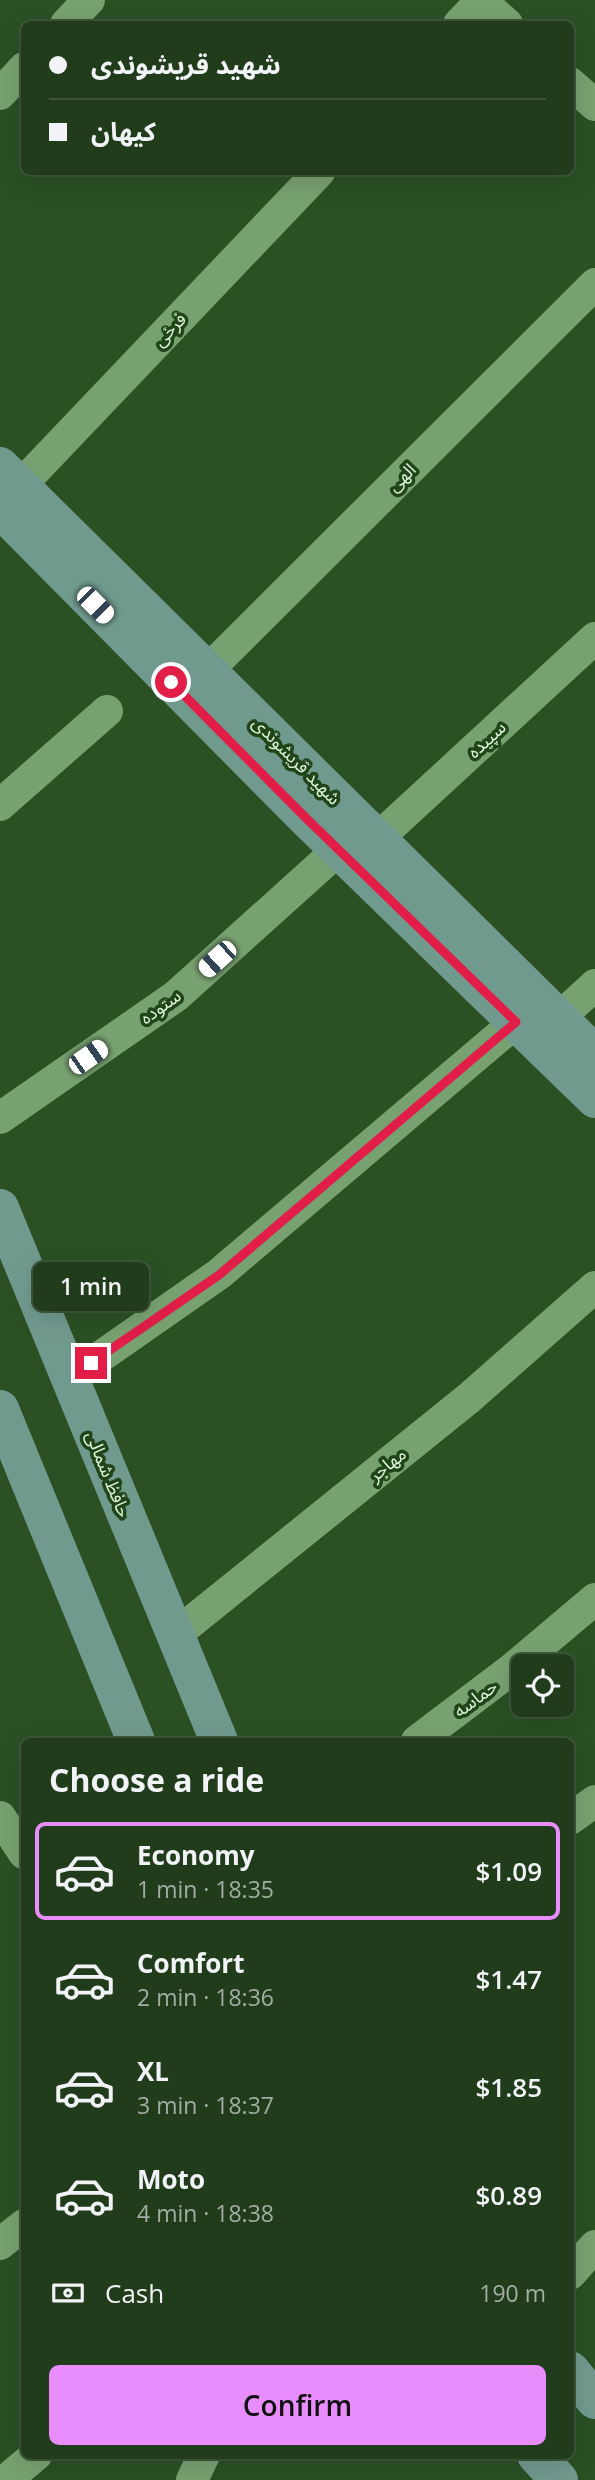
<!DOCTYPE html>
<html lang="en">
<head>
<meta charset="utf-8">
<style>
	body { margin:0; font-family:"Open Sans","Noto Sans Arabic",sans-serif; background:#2d4728; color:#f1f3f6; height:100vh; display:flex; flex-direction:column; font-size:26px; white-space:nowrap }
	* { box-sizing:border-box; margin:0 }
	p { font-size:23px; color:#a2ada3 }
	.icon { flex:none; width:38px; height:38px; fill:none; stroke:currentColor; stroke-width:2; stroke-linecap:round; stroke-linejoin:round }
	.map { position:relative; flex:1; overflow:hidden }
	.side { position:absolute; left:21px; top:1738px; width:553px; height:721px; display:flex; flex-direction:column; background:#203c1b; border-radius:10px; box-shadow:0 7px 28px #0002,0 0 0 2px #3d563a }
	.side>* { flex:none }
	.guide { position:absolute; left:21px; top:21px; width:553px; height:154px; border-radius:10px; box-shadow:0 7px 28px #0002,0 0 0 2px #3d563a; display:grid; align-content:center; height:154px; padding:0 28px; background:#203c1b }
	.buttons { position:absolute; left:511px; top:1654px; display:grid; gap:14px }
	.buttons a { display:grid; place-items:center; width:63px; height:63px; border-radius:10px; background:#203c1b; box-shadow:0 7px 28px #0002,0 0 0 2px #3d563a; font-size:35px }
	.end { position:absolute; width:32px; height:32px; margin:-16px; border:9px solid #e11d48; background:#fff; box-shadow:0 0 0 4px #fff }
	.from { border-radius:50% }
	.bubble { position:absolute; height:49px; border-radius:10px; background:#203c1b; box-shadow:0 7px 28px #0002,0 0 0 2px #3d563a; font-size:23px; font-weight:600; line-height:49px; text-align:center }
	.car { position:absolute; width:21px; height:42px; margin:-21px -10px; border-radius:9px; box-shadow:0 0 5px 2px #0007; background:linear-gradient(#fff 24%,#345 0 40%,#fff 0 76%,#345 0 86%,#fff 0) }
	.guide b { display:flex; align-items:center; gap:24px; height:66px; font-size:26px }
	.guide b+b { border-top:2px solid #3d563a }
	.guide i { width:18px; height:18px; background:#f1f3f6 }
	ul { padding:0; list-style:none }
	li { display:flex; align-items:center; gap:21px; height:98px; margin:0 14px 10px; padding:0 14px; border:4px solid transparent; border-radius:10px }
	li div { flex:1 }
	li b { display:block; font-size:26px }
	li em { font-style:normal; font-weight:600 }
	li.current { border-color:#ea8dfc }
	li>.icon { width:63px; height:63px; stroke-width:1.5 }
	h2 { padding:0 28px; font-size:32px; line-height:84px }
	.pay { display:flex; align-items:center; gap:18px; height:77px; padding:0 28px; font-size:26px }
	.pay p { margin-inline-start:auto }
	.action { display:flex; gap:14px; margin-top:auto; padding:14px 28px }
	.action a { flex:1; height:80px; border-radius:10px; background:#ea8dfc; color:#111; font-size:28px; font-weight:600; line-height:80px; text-align:center }
	.map>svg:first-child { display:block }
</style>
</head>
<body>
<div class="map">
<svg width="595" height="2480" viewBox="0 0 595 2480">
	<rect width="100%" height="100%" fill="#2a5024"/>
	<g fill="none" stroke-linecap="round" stroke-linejoin="round">
		<g stroke="#78a171" stroke-width="32">
			<polyline points="481,1 507,24"/>
			<polyline points="66,24 89,0"/>
			<polyline points="459,24 482,0"/>
			<polyline points="570,83 595,105"/>
			<polyline points="0,94 24,68"/>
			<polyline points="20,486 319,172"/>
			<polyline points="207,671 595,284"/>
			<polyline points="0,805 107,711"/>
			<polyline points="377,839 595,638"/>
			<polyline points="559,1018 595,985"/>
			<polyline points="0,1118 176,996 338,850"/>
			<polyline points="70,1378 219,1274 516,1022"/>
			<polyline points="175,1635 469,1398 595,1287"/>
			<polyline points="417,1741 512,1669 595,1599"/>
			<polyline points="0,1817 24,1853"/>
			<polyline points="570,1819 595,1801"/>
			<polyline points="0,2244 24,2225"/>
			<polyline points="570,2274 595,2246"/>
			<polyline points="6,2480 36,2455"/>
			<polyline points="192,2480 204,2455"/>
		</g>
		<g stroke="#719a8f" stroke-width="38">
			<polyline points="0,466 595,1054"/>
			<polyline points="0,509 306,818 595,1099"/>
			<polyline points="0,1208 219,1741"/>
			<polyline points="0,1409 136,1741"/>
			<polyline points="570,2370 595,2400"/>
			<polyline points="536,2455 559,2480"/>
		</g>
	</g>
	<g fill="none" stroke-linecap="round" stroke-linejoin="round">
		<polyline stroke="#e11d48" stroke-width="9" points="91,1363 219,1275 516,1022 306,818 171,682"/>
	</g>
	<g text-anchor="middle" dominant-baseline="central" stroke-width="7" stroke-linejoin="round" paint-order="stroke">
		<g font-size="18" fill="#dff5db" stroke="#1f4519">
			<text transform="translate(169 329) rotate(-46)">فرخی</text>
			<text transform="translate(401 477) rotate(-45)">الهی</text>
			<text transform="translate(486 739) rotate(-43)">سپیده</text>
			<text transform="translate(297 760) rotate(45)">شهید قریشوندی</text>
			<text transform="translate(160 1006) rotate(-36)">ستوده</text>
			<text transform="translate(387 1464) rotate(-39)">مهاجر</text>
			<text transform="translate(109 1474) rotate(68)">حافظ شمالی</text>
			<text transform="translate(475 1698) rotate(-37)">حماسه</text>
		</g>
	</g>
</svg>
<div class="buttons">
<a><svg class="icon" aria-label="locate" viewBox="0 0 24 24"><circle cx="12" cy="12" r="6"/><path d="M12 2v4M12 18v4M2 12h4M18 12h4"/></svg></a>
</div>
<i class="end from" style="left:171px;top:682px"></i>
<i class="end" style="left:91px;top:1363px"></i>
<div class="bubble" style="left:33px;top:1262px;width:116px">1 min</div>
<i class="car" style="left:95px;top:605px;rotate:135deg"></i>
<i class="car" style="left:217px;top:959px;rotate:228deg"></i>
<i class="car" style="left:88px;top:1057px;rotate:55deg"></i>
<div class="guide">
<b><i class="from"></i>شهید قریشوندی</b>
<b><i></i>کیهان</b>
</div>
<section class="side">
<h2>Choose a ride</h2>
<ul>
<li class="current"><svg class="icon" aria-label="car" viewBox="0 0 24 24"><path d="M5 17H2v-5l4-1 3-4h7l3 4 3 1v5h-3M9 17h6M6 11h13"/><circle cx="7" cy="17" r="2"/><circle cx="17" cy="17" r="2"/></svg><div><b>Economy</b><p>1 min · 18:35</p></div><em>$1.09</em></li>
<li><svg class="icon" aria-label="car" viewBox="0 0 24 24"><path d="M5 17H2v-5l4-1 3-4h7l3 4 3 1v5h-3M9 17h6M6 11h13"/><circle cx="7" cy="17" r="2"/><circle cx="17" cy="17" r="2"/></svg><div><b>Comfort</b><p>2 min · 18:36</p></div><em>$1.47</em></li>
<li><svg class="icon" aria-label="car" viewBox="0 0 24 24"><path d="M5 17H2v-5l4-1 3-4h7l3 4 3 1v5h-3M9 17h6M6 11h13"/><circle cx="7" cy="17" r="2"/><circle cx="17" cy="17" r="2"/></svg><div><b>XL</b><p>3 min · 18:37</p></div><em>$1.85</em></li>
<li><svg class="icon" aria-label="car" viewBox="0 0 24 24"><path d="M5 17H2v-5l4-1 3-4h7l3 4 3 1v5h-3M9 17h6M6 11h13"/><circle cx="7" cy="17" r="2"/><circle cx="17" cy="17" r="2"/></svg><div><b>Moto</b><p>4 min · 18:38</p></div><em>$0.89</em></li>
</ul>
<div class="pay"><svg class="icon" aria-label="cash" viewBox="0 0 24 24"><path d="M3 7h18v10H3z"/><circle cx="12" cy="12" r="2"/></svg>Cash<p>190 m</p></div>
<div class="action"><a>Confirm</a></div>
</section>
</div>
</body>
</html>
